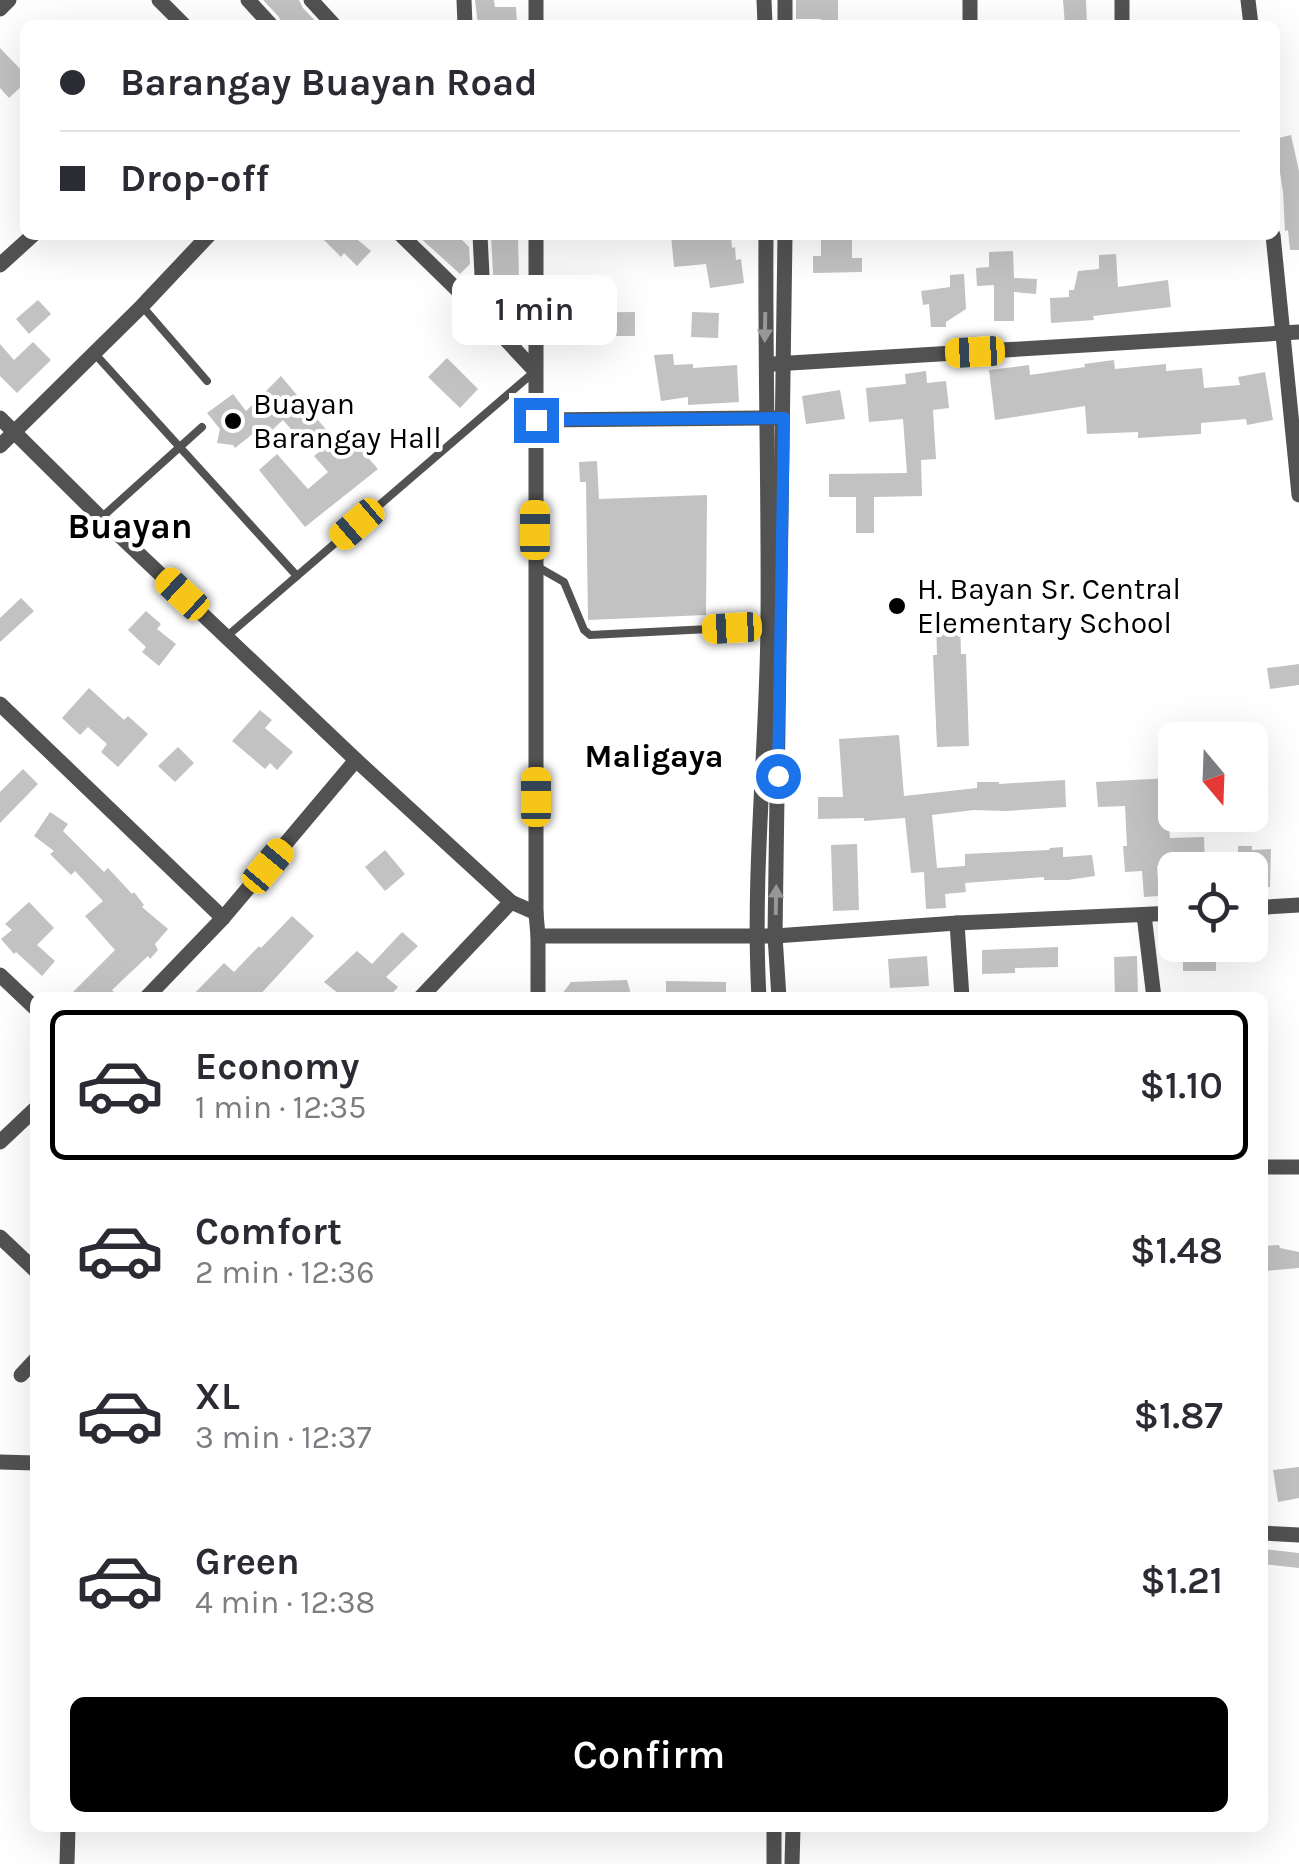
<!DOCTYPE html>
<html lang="en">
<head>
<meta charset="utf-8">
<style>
	body { margin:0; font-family:Karla,sans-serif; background:#f7f7f7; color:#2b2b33; height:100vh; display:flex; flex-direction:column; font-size:38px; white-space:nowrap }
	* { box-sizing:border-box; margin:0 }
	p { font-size:32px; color:#7c7c81 }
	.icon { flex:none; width:55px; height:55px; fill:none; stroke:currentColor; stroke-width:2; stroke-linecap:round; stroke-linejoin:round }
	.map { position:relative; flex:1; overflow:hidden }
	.sheet { position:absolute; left:30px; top:992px; width:1238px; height:840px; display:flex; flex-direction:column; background:#fff; border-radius:15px; box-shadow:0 10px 40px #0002 }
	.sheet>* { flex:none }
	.hud { position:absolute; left:20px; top:20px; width:1260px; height:220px; border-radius:15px; box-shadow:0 10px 40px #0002; display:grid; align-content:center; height:220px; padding:0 40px; background:#fff }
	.needle { width:65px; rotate:161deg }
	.tools { position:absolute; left:1158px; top:722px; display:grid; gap:20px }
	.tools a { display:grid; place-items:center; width:110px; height:110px; border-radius:15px; background:#fff; box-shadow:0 10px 40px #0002; font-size:50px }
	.end { position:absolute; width:45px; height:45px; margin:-22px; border:12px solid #1a73e8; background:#fff; box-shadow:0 0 0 5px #fff }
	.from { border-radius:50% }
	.bubble { position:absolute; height:70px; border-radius:15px; background:#fff; box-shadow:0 10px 40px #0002; font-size:32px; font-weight:600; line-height:70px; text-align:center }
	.car { position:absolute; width:30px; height:60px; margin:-30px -15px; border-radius:12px; box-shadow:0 0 8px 2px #0007; background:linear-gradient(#f5c518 24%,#345 0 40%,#f5c518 0 76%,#345 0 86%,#f5c518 0) }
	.hud b { display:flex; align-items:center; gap:35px; height:95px; font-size:38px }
	.hud b+b { border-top:2px solid #e1e1e2 }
	.hud i { width:25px; height:25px; background:#2b2b33 }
	ul { padding:18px 0 0; list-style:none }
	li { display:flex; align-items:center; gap:30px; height:150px; margin:0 20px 15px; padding:0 20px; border:5px solid transparent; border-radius:15px }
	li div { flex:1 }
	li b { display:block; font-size:38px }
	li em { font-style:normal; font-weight:600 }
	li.on { border-color:#000 }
	li>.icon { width:90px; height:90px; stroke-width:1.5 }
	.action { display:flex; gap:20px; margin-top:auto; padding:20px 40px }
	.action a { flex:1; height:115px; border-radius:15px; background:#000; color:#fff; font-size:40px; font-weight:600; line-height:115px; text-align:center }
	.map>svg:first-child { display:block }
</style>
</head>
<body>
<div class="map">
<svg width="1299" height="1864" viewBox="0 0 1299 1864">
	<rect width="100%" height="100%" fill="#fff"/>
	<g fill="#c2c2c2">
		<polygon points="263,0 299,0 303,8 319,25 282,25 279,17"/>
		<polygon points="475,0 494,0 495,7 516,7 517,25 478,25"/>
		<polygon points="796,0 838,0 838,25 822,25 821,19 796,19"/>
		<polygon points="1063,0 1086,0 1087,25 1065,25"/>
		<polygon points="0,48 25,74 25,83 9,98 0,88"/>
		<polygon points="1291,135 1299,171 1299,250 1290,250 1288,230 1285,231 1283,192 1275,139"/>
		<polygon points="319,235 352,235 371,251 357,266 344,253 341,257"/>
		<polygon points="417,235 457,235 469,247 470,264 460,274"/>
		<polygon points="491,235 518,235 520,326 509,326 504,322 504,311 495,311"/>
		<polygon points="671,235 731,235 732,248 735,247 736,260 741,259 744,283 710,288 706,264 674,267"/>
		<polygon points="821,235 852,235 852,258 862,258 862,272 813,273 813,256 821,256"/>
		<polygon points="1013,251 1014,278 1037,279 1036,294 1014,292 1014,321 994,321 994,285 977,286 976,268 989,267 989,252"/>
		<polygon points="1116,254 1118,287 1168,280 1171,307 1093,316 1094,320 1051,323 1050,298 1069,297 1069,290 1074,290 1078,271 1099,269 1099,255"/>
		<polygon points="964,274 966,309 946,322 946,327 931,327 929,304 923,305 921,291 950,287 950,275"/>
		<polygon points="38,300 51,314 29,334 16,319"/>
		<polygon points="635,312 635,336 547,336 547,313"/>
		<polygon points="692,312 719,313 718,338 691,337"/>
		<polygon points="33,342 51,360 17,393 0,376 0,344 14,360"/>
		<polygon points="673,354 674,365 693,364 693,368 737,365 739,402 688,405 688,397 661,401 654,355"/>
		<polygon points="447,358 478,389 460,408 428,377"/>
		<polygon points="1114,360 1115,369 1166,364 1166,371 1202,368 1204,388 1240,385 1238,377 1265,372 1273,420 1247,425 1246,419 1201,423 1201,434 1138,438 1138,432 1087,434 1085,406 995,420 989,370 1029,365 1030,375 1085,367 1084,364"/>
		<polygon points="926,371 927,383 946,381 949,408 933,410 936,459 921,460 922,496 874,497 874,533 856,533 856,497 829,497 829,474 907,473 903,419 869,422 866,388 906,384 905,374"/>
		<polygon points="281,376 334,439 344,430 378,469 305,527 259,470 277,454 308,489 328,472 314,456 319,452 301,431 296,435 283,420 270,432 264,425 235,448 233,445 217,443 220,429 207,413 233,394 246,411"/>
		<polygon points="840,390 845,419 806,424 802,396"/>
		<polygon points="597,461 599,499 707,495 706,615 588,620 586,482 580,482 579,462"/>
		<polygon points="21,598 34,611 0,642 0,618"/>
		<polygon points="146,611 161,624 157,629 176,644 159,666 142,652 146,647 128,630"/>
		<polygon points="960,619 961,654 966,654 969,746 937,747 933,655 937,655 936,620"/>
		<polygon points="1299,664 1299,685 1270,689 1267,668"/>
		<polygon points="89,688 124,720 128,716 148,734 118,767 101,752 107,744 88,727 80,735 62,718"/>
		<polygon points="260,710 272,720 265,728 293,752 277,770 270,763 265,769 232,741"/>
		<polygon points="899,735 904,796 977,788 977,782 999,782 999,784 1065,780 1066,807 1006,811 974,810 932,815 937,868 965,866 965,854 1049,850 1050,848 1063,847 1063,857 1092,855 1095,876 1068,880 1044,880 1044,877 965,883 966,892 945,894 946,908 926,909 924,872 911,873 905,818 864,821 864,818 818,819 818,797 843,797 839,739"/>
		<polygon points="178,747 194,763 175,782 158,766"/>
		<polygon points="23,769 38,784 0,823 0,792"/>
		<polygon points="1170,778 1171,802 1167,803 1170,838 1204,837 1205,865 1157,866 1159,896 1144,897 1142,871 1125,872 1123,846 1127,846 1125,806 1098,807 1096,782"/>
		<polygon points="50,812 68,824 63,831 104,872 108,868 132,894 134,892 144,905 142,907 168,929 155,944 158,950 150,959 148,956 112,990 119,998 67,998 115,950 85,916 103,901 75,871 71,875 50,854 54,851 34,836"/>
		<polygon points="857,844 859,910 833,911 831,845"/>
		<polygon points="1238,846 1252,846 1252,850 1271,849 1270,887 1256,887 1255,871 1212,870 1211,855 1238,854"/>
		<polygon points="385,850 405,874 385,891 365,867"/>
		<polygon points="29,902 54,928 37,945 55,961 42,976 16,952 14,954 1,939 12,930 5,924"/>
		<polygon points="292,916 314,936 257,998 190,998 224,963 234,972 259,946 261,948"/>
		<polygon points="402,932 418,946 386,977 398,987 388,998 344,998 324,982 357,951 372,964"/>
		<polygon points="1058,947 1058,967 1015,968 1015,973 982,974 982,950"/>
		<polygon points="1216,948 1216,971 1183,971 1183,949"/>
		<polygon points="927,956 929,986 890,988 888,959"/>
		<polygon points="1137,956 1138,998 1115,998 1114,957"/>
		<polygon points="627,980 632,998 559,998 571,982"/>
		<polygon points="666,981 726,982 726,998 666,998"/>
		<polygon points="1279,1245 1280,1248 1299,1252 1299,1268 1265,1271 1263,1246"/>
		<polygon points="1299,1467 1299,1498 1278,1502 1273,1470"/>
		<polygon points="1262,1549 1299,1553 1299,1568 1262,1564"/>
	</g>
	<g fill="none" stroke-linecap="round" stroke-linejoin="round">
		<g stroke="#525252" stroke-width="8">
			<polyline points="142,306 207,381"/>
			<polyline points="95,354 297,576"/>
			<polyline points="101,518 202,427"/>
			<polyline points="536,566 564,582 584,630 590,635 768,626"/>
			<polyline points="226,637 534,372"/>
		</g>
		<g stroke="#525252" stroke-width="15">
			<polyline points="159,0 184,25"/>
			<polyline points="248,0 271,25"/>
			<polyline points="311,0 334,25"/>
			<polyline points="464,0 465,25"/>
			<polyline points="764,0 765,25"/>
			<polyline points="785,0 785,25"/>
			<polyline points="970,0 970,25"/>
			<polyline points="1122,0 1122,25"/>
			<polyline points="1248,0 1251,25"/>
			<polyline points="0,9 9,0"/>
			<polyline points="536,25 536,0"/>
			<polyline points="401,235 484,316 535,371"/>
			<polyline points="480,235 484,316"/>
			<polyline points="536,235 536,913 538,936 538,998"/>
			<polyline points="1273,235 1299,495"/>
			<polyline points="0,265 33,235"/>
			<polyline points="774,364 1299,332"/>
			<polyline points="0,418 101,518 356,760 511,902 536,913"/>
			<polyline points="536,420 775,418"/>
			<polyline points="0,446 142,306 209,235"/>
			<polyline points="0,704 223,918"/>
			<polyline points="1250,908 1299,905"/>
			<polyline points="1144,915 1154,998"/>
			<polyline points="957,923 962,998"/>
			<polyline points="538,936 775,936 957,923 1175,913"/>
			<polyline points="0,975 35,1008"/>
			<polyline points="146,998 223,918 356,760"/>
			<polyline points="420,998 511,902"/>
			<path d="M759,998C752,873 767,749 768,624C769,494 765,365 766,235"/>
			<polyline points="779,998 775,936 785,235"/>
			<polyline points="0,1142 35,1109"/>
			<polyline points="1262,1167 1299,1167"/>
			<polyline points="0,1237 35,1270"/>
			<polyline points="21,1375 35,1360"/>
			<polyline points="0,1462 35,1463"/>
			<polyline points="1262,1533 1299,1535"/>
			<polyline points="774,1828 774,1864"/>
			<polyline points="67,1864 68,1828"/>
			<polyline points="792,1864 793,1828"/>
		</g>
	</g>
	<defs><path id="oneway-solid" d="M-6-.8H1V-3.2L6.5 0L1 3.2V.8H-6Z" transform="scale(2.5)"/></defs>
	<g fill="#979797">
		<use href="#oneway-solid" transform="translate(765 327) rotate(91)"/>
		<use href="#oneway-solid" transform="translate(776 900) rotate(-89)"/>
	</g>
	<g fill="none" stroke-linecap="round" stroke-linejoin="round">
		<polyline stroke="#1a73e8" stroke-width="12" points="536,420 784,418 778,776"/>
	</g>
	<g fill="#000" stroke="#fff" stroke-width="4">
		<circle cx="233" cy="421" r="10"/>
		<circle cx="897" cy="606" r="10"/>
	</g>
	<g text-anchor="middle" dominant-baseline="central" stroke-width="8" stroke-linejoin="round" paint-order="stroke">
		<g font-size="30" fill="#000" stroke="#fff" text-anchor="start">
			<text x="253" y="404">Buayan<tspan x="253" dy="34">Barangay Hall</tspan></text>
			<text x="917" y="589">H. Bayan Sr. Central<tspan x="917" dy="34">Elementary School</tspan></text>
		</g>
		<g font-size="32" font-weight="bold" fill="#000" stroke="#fff">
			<text x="654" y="756">Maligaya</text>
		</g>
		<g font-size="35" font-weight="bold" fill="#000" stroke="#fff">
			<text x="130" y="526">Buayan</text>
		</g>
	</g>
</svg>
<div class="tools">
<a><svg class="needle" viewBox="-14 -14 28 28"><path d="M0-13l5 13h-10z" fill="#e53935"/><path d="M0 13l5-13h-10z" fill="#7c7c81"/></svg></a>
<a><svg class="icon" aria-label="locate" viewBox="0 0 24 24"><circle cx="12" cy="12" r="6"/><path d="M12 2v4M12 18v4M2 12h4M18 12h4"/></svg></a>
</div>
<i class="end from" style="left:778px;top:776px"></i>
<i class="end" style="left:536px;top:420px"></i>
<div class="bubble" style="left:452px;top:275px;width:165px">1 min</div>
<i class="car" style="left:975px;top:352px;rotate:267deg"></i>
<i class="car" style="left:357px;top:524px;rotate:229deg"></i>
<i class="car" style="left:535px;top:530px;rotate:0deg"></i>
<i class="car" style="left:182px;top:594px;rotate:313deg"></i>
<i class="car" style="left:732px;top:628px;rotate:267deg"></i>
<i class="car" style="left:536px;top:797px;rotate:0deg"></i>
<i class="car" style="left:268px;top:866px;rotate:40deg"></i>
<div class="hud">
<b><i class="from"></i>Barangay Buayan Road</b>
<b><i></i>Drop-off</b>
</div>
<section class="sheet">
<ul>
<li class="on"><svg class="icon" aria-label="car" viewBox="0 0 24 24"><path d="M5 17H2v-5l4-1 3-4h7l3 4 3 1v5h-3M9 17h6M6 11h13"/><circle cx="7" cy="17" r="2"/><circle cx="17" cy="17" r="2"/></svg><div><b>Economy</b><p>1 min · 12:35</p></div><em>$1.10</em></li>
<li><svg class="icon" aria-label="car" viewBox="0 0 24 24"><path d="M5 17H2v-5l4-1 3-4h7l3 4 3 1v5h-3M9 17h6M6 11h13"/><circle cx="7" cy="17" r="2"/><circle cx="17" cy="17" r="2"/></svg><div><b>Comfort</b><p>2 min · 12:36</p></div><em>$1.48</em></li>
<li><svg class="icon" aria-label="car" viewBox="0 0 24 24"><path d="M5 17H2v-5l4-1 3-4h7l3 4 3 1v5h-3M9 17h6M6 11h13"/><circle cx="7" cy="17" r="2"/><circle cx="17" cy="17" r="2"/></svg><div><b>XL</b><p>3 min · 12:37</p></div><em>$1.87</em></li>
<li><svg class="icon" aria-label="car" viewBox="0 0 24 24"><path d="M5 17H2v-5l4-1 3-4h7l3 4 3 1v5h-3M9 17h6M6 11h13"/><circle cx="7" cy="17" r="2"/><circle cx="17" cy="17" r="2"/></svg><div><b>Green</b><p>4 min · 12:38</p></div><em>$1.21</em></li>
</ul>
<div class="action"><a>Confirm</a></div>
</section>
</div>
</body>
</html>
